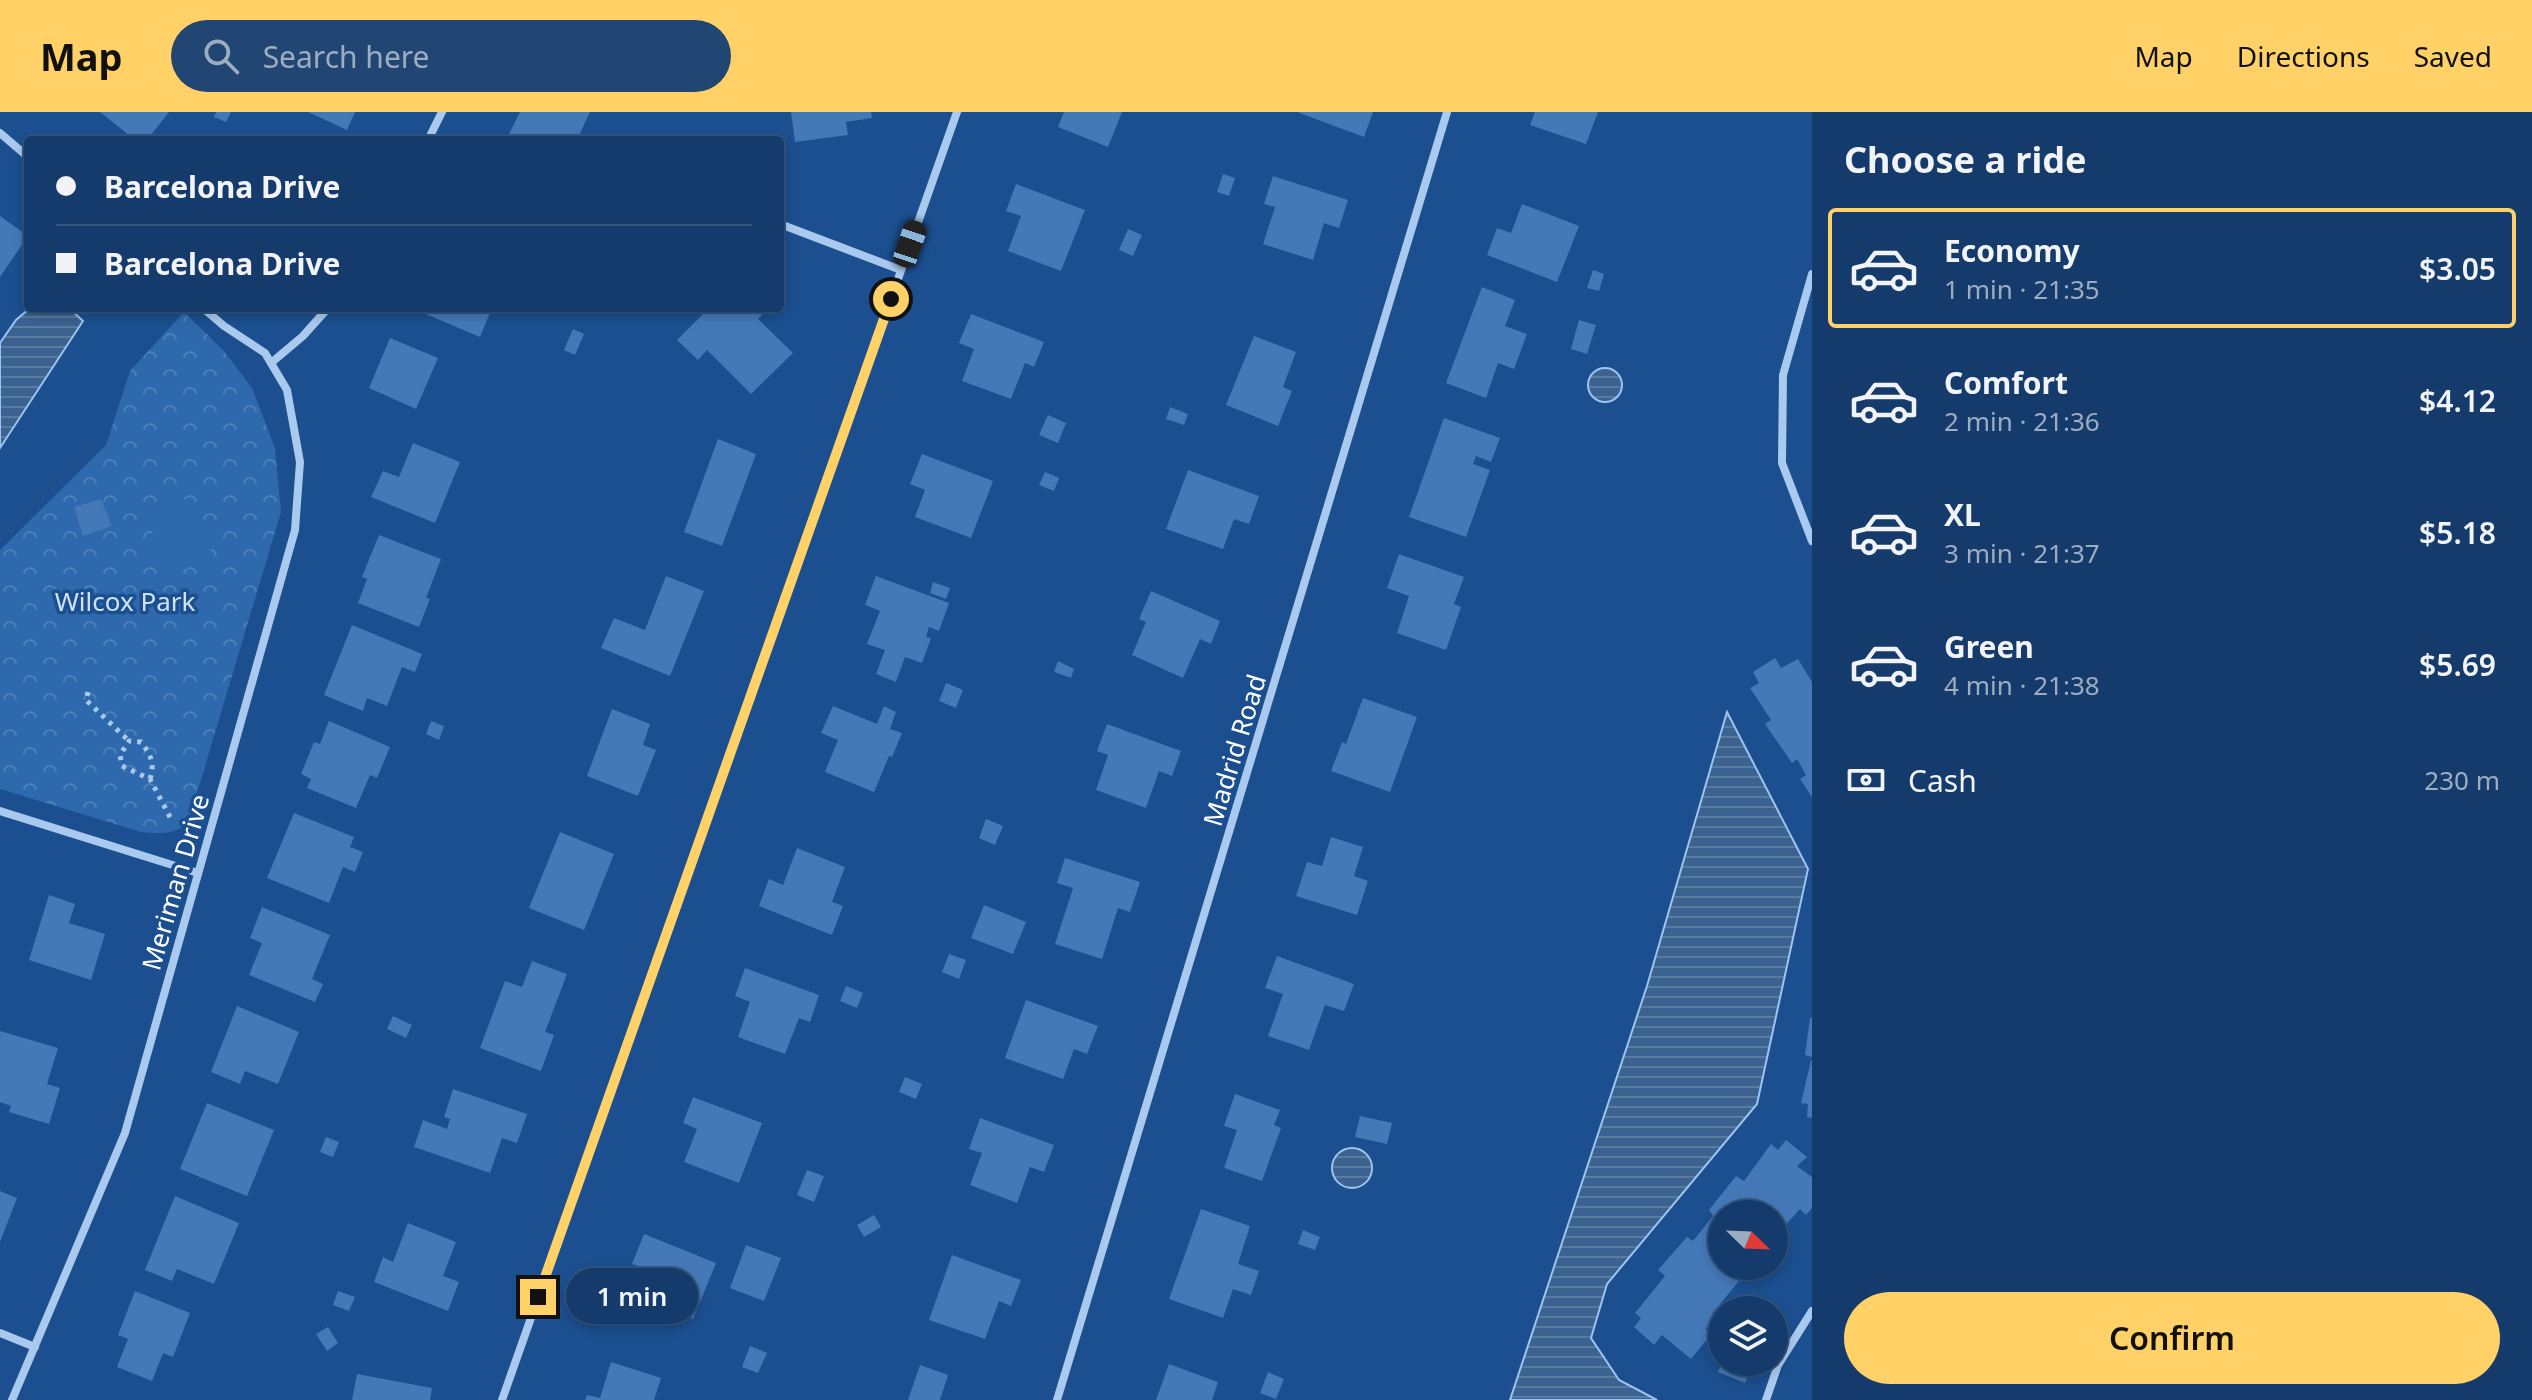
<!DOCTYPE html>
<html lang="en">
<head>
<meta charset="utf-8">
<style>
	body { margin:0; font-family:"Noto Sans",sans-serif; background:#214673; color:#f1f3f6; height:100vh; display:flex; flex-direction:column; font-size:30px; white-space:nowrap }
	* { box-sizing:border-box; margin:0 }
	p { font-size:26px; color:#9dadc1 }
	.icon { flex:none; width:44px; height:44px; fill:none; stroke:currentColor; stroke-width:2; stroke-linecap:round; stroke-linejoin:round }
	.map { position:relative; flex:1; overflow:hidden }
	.sheet { display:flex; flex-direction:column; background:#143b6b; width:720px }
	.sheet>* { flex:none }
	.banner { position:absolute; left:24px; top:24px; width:760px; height:176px; border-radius:8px; box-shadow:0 4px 12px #0003,0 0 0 2px #33557e; display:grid; align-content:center; height:176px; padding:0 32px; background:#143b6b }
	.needle { width:52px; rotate:113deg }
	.controls { position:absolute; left:1708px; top:1088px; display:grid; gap:16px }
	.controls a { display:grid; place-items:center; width:80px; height:80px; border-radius:50%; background:#143b6b; box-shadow:0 4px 12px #0003,0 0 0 2px #33557e; font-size:40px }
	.end { position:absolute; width:36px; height:36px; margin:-18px; border:10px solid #ffd166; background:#111; box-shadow:0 0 0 4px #111 }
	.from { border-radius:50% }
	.bubble { position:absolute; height:56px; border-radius:28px; background:#143b6b; box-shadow:0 4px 12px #0003,0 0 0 2px #33557e; font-size:26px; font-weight:600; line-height:56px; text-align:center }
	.car { position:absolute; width:24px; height:48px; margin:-24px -12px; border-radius:10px; box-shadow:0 0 6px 2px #0007; background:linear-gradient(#222 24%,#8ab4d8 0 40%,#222 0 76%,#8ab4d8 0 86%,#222 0) }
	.banner b { display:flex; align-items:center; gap:28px; height:76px; font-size:30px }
	.banner b+b { border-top:2px solid #33557e }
	.banner i { width:20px; height:20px; background:#f1f3f6 }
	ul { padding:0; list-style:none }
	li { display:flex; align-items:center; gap:24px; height:120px; margin:0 16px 12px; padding:0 16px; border:4px solid transparent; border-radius:8px }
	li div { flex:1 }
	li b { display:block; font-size:30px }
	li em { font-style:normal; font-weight:600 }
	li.selected { border-color:#ffd166 }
	li>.icon { width:72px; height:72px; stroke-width:1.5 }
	h2 { padding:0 32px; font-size:36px; line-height:96px }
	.pay { display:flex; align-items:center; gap:20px; height:88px; padding:0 32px; font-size:30px }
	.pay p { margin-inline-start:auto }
	.button { display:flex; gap:16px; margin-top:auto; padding:16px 32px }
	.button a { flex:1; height:92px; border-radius:48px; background:#ffd166; color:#111; font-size:32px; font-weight:600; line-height:92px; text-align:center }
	header { display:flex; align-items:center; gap:48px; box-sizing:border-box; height:112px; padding:0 40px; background:#ffd166; color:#111 }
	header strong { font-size:38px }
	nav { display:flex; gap:44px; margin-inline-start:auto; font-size:28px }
	.search { width:560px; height:72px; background:#214673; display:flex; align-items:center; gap:20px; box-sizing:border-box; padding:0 28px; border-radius:44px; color:#9dadc1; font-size:30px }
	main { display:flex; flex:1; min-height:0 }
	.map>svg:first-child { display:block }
</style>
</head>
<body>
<header>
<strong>Map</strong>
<div class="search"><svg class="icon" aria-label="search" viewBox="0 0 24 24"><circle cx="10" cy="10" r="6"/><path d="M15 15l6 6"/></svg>Search here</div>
<nav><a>Map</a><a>Directions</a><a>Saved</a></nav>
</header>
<main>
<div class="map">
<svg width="1812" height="1288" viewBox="0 0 1812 1288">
	<defs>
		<pattern id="forest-crowns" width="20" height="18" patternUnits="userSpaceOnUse" patternTransform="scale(2)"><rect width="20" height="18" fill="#2e69ad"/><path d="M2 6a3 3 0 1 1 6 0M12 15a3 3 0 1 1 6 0" fill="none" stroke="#4d80b9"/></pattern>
		<pattern id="water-rules" width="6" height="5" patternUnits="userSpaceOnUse" patternTransform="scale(2)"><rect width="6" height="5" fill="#3c6290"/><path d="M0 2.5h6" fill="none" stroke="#597aa1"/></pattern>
	</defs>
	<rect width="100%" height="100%" fill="#1b4f8f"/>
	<path fill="url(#forest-crowns)" d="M184,200L224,239L252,276L275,336L281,400L188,711C173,723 159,722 141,720L0,677V438L106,333L130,259Z"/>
	<polygon fill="#2e69ad" points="188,386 213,444 173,463 145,406"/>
	<g fill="url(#water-rules)" stroke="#9cc4f0" stroke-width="2">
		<polygon points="30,196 69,196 83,209 0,336 0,231 16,208"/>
		<circle cx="1605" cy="273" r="17"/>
		<polygon points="1727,600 1808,757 1757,992 1607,1172 1591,1226 1619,1268 1657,1288 1510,1288 1647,874"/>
		<circle cx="1352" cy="1056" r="20"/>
	</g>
	<g fill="#4478b7">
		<polygon points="100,0 169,0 147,28 135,28"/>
		<polygon points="216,0 231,0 226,10 214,5"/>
		<polygon points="308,0 355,0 347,18"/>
		<polygon points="520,0 590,0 577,28 506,28"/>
		<polygon points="791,0 871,0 872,6 846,10 848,23 795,30"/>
		<polygon points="1064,0 1122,0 1108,35 1058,15"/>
		<polygon points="1297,0 1373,0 1364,25"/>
		<polygon points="1535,0 1598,0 1586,32 1530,13"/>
		<polygon points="1223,62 1235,66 1229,84 1217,80"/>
		<polygon points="1273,64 1348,88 1339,116 1324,111 1313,148 1263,132 1275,95 1264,92"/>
		<polygon points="1016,72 1085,98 1061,159 1008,139 1021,104 1006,99"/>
		<polygon points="1522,92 1579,114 1557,170 1487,143 1497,116 1511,121"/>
		<polygon points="0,104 28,124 0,165"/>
		<polygon points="1128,117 1142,123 1133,144 1119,138"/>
		<polygon points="1593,158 1604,162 1599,179 1587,176"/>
		<polygon points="1482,175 1515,188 1505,214 1527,222 1514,257 1498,251 1486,286 1446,271"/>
		<polygon points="423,196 492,196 480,225 421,200"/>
		<polygon points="709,196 756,196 762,203 758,207 793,241 751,282 707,238 698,248 677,228"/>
		<polygon points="971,202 1044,230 1034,255 1025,251 1011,287 962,269 974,237 959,231"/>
		<polygon points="1579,208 1596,213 1587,242 1571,237"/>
		<polygon points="573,217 584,222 575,243 564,238"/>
		<polygon points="1254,224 1296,240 1283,275 1292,279 1278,314 1226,293"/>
		<polygon points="390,226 438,246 416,297 369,276"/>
		<polygon points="1170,295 1188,302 1184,313 1166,307"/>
		<polygon points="1048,303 1066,311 1058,331 1039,323"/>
		<polygon points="1444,306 1500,326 1491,350 1476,344 1473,352 1490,358 1466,425 1409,405"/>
		<polygon points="718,327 756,342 722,434 684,420"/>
		<polygon points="413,331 460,350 435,411 371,385 383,359 399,365"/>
		<polygon points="922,342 993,369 971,426 915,405 925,378 910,372"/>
		<polygon points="1188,358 1259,384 1249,412 1234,407 1223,437 1166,417"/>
		<polygon points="1045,360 1059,366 1054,379 1039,373"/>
		<polygon points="101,387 112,414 83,424 74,395"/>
		<polygon points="379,423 441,447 426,486 430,487 419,515 358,491 367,467 362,465"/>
		<polygon points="1399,442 1464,465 1454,492 1461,495 1446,538 1397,521 1409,484 1387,476"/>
		<polygon points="666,464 704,479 670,564 601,536 614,506 645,518"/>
		<polygon points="876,464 949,491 939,519 929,515 926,525 931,526 922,551 905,545 896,570 876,562 885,538 867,532 880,499 865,493"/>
		<polygon points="933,470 950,476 946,487 930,481"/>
		<polygon points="1151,479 1220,509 1211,532 1200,527 1183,566 1132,543 1146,510 1139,507"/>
		<polygon points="352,513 422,542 415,560 402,555 387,594 367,586 363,599 324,583"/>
		<polygon points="1775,546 1781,556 1798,547 1812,570 1812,685 1800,667 1806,663 1797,647 1792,651 1765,612 1771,608 1750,576 1759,571 1753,560"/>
		<polygon points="1058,549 1074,557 1071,566 1054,560"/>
		<polygon points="946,571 963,578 956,596 939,589"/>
		<polygon points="1363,586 1417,605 1390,680 1331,659 1342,630 1346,632"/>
		<polygon points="833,594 877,612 884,594 896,600 890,617 902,621 892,645 889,644 874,680 825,660 838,628 821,621"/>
		<polygon points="612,597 650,612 643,633 656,638 638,684 587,664"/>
		<polygon points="329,609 390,635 377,666 370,663 356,696 307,676 311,667 301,662 314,630 320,632"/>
		<polygon points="431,609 444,614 439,628 426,622"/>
		<polygon points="1107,612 1181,639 1172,664 1159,659 1146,696 1096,678 1108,643 1097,639"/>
		<polygon points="294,701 354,725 350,735 363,740 355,760 343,755 329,791 267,766"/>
		<polygon points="986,707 1003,714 995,733 979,726"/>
		<polygon points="560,720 614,742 584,818 529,796"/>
		<polygon points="1331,725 1363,735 1354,764 1368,769 1357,803 1296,784 1307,750 1322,754"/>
		<polygon points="797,736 845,755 832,790 843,794 832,823 759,794 769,767 783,773"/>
		<polygon points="1065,746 1140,770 1130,800 1118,796 1102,847 1055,832 1073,776 1057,771"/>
		<polygon points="49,783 75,792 69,811 105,822 91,868 29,848"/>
		<polygon points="984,793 1026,810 1013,842 971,826"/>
		<polygon points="262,795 330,823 312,867 323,872 315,890 249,863 262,831 250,826"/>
		<polygon points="949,842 966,848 959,867 942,860"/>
		<polygon points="1277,844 1354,872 1344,899 1325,893 1309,938 1268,924 1283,882 1265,876"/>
		<polygon points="532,849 567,862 545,920 554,923 541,959 480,936 505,869 522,875"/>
		<polygon points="745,856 819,883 810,910 799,906 785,942 738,925 750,890 735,884"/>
		<polygon points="846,874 863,881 857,896 840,889"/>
		<polygon points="1026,888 1098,914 1087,942 1074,937 1063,967 1005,946"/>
		<polygon points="237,894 299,920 278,972 245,959 240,972 211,960"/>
		<polygon points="393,904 412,913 406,926 387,917"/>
		<polygon points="1810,906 1812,906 1812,945 1805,943"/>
		<polygon points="0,919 58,936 47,972 60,976 49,1012 9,1000 11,994 0,990"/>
		<polygon points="1811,948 1812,948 1812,1006 1807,1005 1808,992 1801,991"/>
		<polygon points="905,965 922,972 916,987 899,980"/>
		<polygon points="453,977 527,1002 517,1031 502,1026 490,1061 414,1035 423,1008 447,1017 450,1007 444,1005"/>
		<polygon points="1235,982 1280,998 1274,1013 1281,1016 1262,1069 1224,1056 1237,1018 1224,1014"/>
		<polygon points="693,985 762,1011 739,1071 684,1050 697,1017 683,1011"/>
		<polygon points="207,991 274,1018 247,1084 180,1057"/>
		<polygon points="1360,1004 1392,1011 1387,1032 1355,1025"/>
		<polygon points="980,1006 1054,1033 1044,1060 1030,1055 1017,1091 970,1073 982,1041 969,1037"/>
		<polygon points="326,1025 339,1030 333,1045 320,1040"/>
		<polygon points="1786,1028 1807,1045 1797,1054 1812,1065 1812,1096 1806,1103 1800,1097 1774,1126 1774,1102 1722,1102 1722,1154 1755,1154 1741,1170 1739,1169 1712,1202 1716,1205 1705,1217 1712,1221 1691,1247 1662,1223 1654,1233 1634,1215 1641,1206 1635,1201 1665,1164 1658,1158 1687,1125 1693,1129 1713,1104 1709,1098 1736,1064 1744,1069 1771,1032 1778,1038"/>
		<polygon points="807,1058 824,1064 814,1090 797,1083"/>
		<polygon points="0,1079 17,1086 0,1130"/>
		<polygon points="175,1084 239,1111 214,1172 177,1157 172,1169 145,1158"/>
		<polygon points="1201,1097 1250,1114 1238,1152 1259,1159 1251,1183 1233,1177 1223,1206 1169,1187"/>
		<polygon points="874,1103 881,1115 864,1125 857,1113"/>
		<polygon points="408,1111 456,1130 443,1164 459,1170 448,1199 374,1170 383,1145 393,1150"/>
		<polygon points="1303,1118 1320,1125 1315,1138 1298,1132"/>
		<polygon points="644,1122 716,1151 693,1207 638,1185 648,1158 632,1152"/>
		<polygon points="746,1133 781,1146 764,1189 730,1176"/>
		<polygon points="952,1143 1021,1168 1011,1194 999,1189 985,1227 929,1208"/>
		<polygon points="135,1179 190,1201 173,1245 163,1241 152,1269 117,1255 128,1227 118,1223"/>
		<polygon points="338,1179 355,1185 349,1199 333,1193"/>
		<polygon points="328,1215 338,1231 327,1239 316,1222"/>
		<polygon points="750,1234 767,1241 758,1261 742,1255"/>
		<polygon points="611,1250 661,1266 654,1288 585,1288 587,1283 600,1286"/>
		<polygon points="1722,1250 1754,1250 1745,1271 1718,1260"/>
		<polygon points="1169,1252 1218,1270 1212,1288 1156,1288"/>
		<polygon points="920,1253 948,1263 940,1288 908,1288"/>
		<polygon points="1268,1260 1284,1267 1276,1287 1260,1281"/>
		<polygon points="357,1262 432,1276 430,1288 352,1288"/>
	</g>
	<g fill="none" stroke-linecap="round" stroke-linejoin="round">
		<g stroke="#a9c9ee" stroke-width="5" stroke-dasharray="4 6" stroke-linecap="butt">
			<polyline points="88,580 86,588 129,629"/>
			<path d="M150,667C155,651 151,643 141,630L129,629L120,643L122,654L150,667L171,707"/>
		</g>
		<g stroke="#a9c9ee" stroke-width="8">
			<polyline points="0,21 28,45"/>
			<polyline points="428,28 442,0"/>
			<polyline points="780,112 901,158"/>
			<polyline points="1812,162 1783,263 1782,351 1812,429"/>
			<polyline points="271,251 303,224 328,196"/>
			<polyline points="0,699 198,761"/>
			<polyline points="0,1221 35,1235"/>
			<polyline points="12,1288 125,1021 295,418 300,350 287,278 265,241 224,214 203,196"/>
			<polyline points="502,1288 957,0"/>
			<polyline points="1057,1288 1447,0"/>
			<polyline points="1766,1288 1778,1253 1812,1199"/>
		</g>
	</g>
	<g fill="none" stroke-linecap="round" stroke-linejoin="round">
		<polyline stroke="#ffd166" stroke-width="10" points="538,1185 891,187"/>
	</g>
	<g text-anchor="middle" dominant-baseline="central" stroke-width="7" stroke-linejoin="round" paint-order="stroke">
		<g font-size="26" fill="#cfe3fa" stroke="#1b4f8f">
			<text x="125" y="489">Wilcox Park</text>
		</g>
		<g font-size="26" fill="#fff" stroke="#1b4f8f">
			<text transform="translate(1234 638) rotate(-73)">Madrid Road</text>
			<text transform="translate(175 770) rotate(-74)">Meriman Drive</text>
		</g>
	</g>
</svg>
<div class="controls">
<a><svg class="needle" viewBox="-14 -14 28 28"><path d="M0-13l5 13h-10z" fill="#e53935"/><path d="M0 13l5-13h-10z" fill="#9dadc1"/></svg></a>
<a><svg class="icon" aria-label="layers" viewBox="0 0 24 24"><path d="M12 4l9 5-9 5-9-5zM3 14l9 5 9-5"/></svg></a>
</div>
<i class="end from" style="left:891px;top:187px"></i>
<i class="end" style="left:538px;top:1185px"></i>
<div class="bubble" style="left:566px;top:1156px;width:132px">1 min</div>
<i class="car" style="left:910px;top:132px;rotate:19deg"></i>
<div class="banner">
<b><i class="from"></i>Barcelona Drive</b>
<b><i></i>Barcelona Drive</b>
</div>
</div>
<section class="sheet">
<h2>Choose a ride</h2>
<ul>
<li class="selected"><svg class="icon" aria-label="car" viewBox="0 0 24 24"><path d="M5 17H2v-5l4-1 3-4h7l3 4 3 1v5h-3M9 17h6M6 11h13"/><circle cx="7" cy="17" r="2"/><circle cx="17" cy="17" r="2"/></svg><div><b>Economy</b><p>1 min · 21:35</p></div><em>$3.05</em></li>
<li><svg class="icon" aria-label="car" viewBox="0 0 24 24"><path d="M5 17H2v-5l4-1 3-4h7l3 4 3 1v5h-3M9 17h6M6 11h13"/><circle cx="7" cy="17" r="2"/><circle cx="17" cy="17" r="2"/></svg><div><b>Comfort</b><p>2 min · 21:36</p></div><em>$4.12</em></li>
<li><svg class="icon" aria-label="car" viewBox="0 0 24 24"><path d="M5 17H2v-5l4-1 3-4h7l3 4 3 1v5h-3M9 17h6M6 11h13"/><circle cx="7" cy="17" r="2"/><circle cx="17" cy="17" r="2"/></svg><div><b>XL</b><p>3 min · 21:37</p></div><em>$5.18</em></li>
<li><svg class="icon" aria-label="car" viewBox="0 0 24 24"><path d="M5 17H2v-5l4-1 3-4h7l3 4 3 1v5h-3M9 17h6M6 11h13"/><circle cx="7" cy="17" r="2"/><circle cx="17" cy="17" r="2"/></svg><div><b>Green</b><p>4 min · 21:38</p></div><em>$5.69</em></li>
</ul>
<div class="pay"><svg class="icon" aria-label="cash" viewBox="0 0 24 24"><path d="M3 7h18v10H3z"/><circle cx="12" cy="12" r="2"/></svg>Cash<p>230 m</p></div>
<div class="button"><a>Confirm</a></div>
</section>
</main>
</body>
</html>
